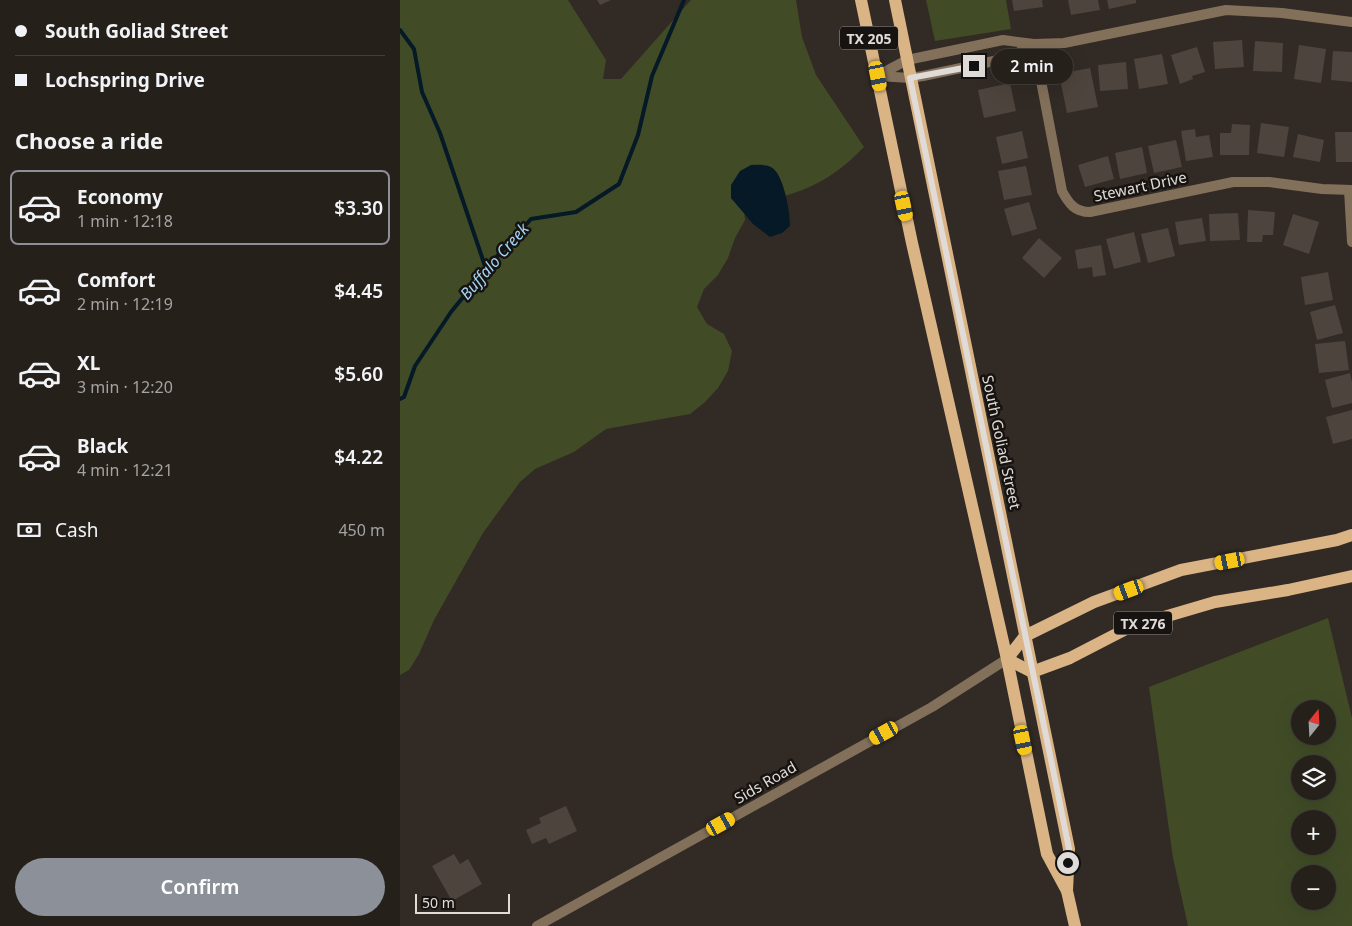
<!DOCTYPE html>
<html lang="en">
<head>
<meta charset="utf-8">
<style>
	body { margin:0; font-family:"Noto Sans",sans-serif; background:#322d28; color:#f1f3f6; height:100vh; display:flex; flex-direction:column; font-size:19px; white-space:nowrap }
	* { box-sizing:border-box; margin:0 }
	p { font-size:16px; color:#a4a3a3 }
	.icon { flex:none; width:28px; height:28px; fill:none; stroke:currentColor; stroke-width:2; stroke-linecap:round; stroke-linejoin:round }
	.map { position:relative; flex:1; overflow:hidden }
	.drawer { display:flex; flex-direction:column; background:#26201b; width:400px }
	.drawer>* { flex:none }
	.guide { display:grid; align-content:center; height:110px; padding:0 15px; background:#26201b }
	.needle { width:32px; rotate:18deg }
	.tools { position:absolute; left:891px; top:700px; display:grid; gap:10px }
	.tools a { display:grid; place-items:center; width:45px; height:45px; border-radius:50%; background:#26201b; box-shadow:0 5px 20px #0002,0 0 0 1px #423e3a; font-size:25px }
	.scale { position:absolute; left:15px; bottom:12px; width:95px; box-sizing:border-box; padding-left:5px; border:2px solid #e0dbd7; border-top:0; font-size:14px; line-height:18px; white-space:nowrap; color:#e0dbd7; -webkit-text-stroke:4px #171311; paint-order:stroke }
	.end { position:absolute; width:22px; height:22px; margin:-11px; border:6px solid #e0dbd7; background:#111; box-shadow:0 0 0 2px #111 }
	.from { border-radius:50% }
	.bubble { position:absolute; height:35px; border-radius:18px; background:#26201b; box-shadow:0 5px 20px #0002,0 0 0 1px #423e3a; font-size:16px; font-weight:600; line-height:35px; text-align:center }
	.car { position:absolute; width:15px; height:30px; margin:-15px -8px; border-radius:6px; box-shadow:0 0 4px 1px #0007; background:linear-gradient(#f5c518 24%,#345 0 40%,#f5c518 0 76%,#345 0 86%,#f5c518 0) }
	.guide b { display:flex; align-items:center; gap:18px; height:48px; font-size:19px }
	.guide b+b { border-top:1px solid #423e3a }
	.guide i { width:12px; height:12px; background:#f1f3f6 }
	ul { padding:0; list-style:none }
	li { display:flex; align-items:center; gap:15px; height:75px; margin:0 10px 8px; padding:0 5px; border:2px solid transparent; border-radius:8px }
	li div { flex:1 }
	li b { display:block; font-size:19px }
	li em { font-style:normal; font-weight:600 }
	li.current { border-color:#8c9099 }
	li>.icon { width:45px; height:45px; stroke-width:1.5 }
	h2 { padding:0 15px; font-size:22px; line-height:60px }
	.pay { display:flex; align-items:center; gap:12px; height:55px; padding:0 15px; font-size:19px }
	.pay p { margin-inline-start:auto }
	.cta { display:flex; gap:10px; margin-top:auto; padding:10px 15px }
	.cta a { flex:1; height:58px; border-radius:30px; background:#8c9099; color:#fff; font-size:20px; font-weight:600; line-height:58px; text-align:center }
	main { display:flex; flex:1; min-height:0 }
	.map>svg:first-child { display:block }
</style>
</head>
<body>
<main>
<section class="drawer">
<div class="guide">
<b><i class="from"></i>South Goliad Street</b>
<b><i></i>Lochspring Drive</b>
</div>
<h2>Choose a ride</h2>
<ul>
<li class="current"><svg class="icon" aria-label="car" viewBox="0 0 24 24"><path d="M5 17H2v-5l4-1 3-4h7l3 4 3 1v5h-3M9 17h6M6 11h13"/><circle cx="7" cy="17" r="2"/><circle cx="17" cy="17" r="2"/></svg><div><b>Economy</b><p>1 min · 12:18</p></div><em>$3.30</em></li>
<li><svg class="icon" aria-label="car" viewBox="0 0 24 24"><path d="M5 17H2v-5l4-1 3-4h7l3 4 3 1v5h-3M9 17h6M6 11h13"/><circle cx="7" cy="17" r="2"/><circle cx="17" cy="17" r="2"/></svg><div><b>Comfort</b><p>2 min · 12:19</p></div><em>$4.45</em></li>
<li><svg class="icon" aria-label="car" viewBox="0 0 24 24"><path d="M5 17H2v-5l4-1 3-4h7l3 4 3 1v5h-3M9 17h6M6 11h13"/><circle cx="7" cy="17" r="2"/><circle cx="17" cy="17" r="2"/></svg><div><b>XL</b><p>3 min · 12:20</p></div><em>$5.60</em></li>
<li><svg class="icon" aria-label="car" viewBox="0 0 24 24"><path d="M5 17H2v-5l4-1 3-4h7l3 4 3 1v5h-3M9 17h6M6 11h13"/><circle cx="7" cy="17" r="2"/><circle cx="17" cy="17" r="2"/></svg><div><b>Black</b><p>4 min · 12:21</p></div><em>$4.22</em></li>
</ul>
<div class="pay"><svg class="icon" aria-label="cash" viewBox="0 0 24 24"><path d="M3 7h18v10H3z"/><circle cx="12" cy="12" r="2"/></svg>Cash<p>450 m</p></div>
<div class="cta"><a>Confirm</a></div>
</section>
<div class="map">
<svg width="952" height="926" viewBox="0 0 952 926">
	<rect width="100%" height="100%" fill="#322a24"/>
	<g fill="#414c27" fill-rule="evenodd">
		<path d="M0,0H168L206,60L203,79H221L291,0H396L402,37L416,75L464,147C440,172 418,186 385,196L377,173L331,198L344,210L345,220L335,238L328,258L318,275L304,289L297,307L307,324L324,334L332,351L328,371L318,388L304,403L290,414L206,429L174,452L135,469L120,482L83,533L34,620L19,654L9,670L0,675Z"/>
		<polygon points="526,0 606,0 611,29 535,41"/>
		<path d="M928,618L952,718V926H788L773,858L749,687ZM900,709H928V736H900ZM900,764H928V791H900ZM900,819H928V846H900ZM900,874H928V901H900Z"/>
	</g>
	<path fill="#051926" d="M351,165C358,165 365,164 371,167C384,174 390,212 390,226L382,233L370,237L353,224L331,198V185L340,171Z"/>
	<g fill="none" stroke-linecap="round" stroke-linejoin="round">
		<g stroke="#051926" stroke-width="4">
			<polyline points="0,30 14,49 22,92 40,133 86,269"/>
			<polyline points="0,399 4,397 15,366 51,312 90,264 131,219 176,212 219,184 238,135 252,76 284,0"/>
		</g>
	</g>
	<g fill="#4d443d">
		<polygon points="197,0 211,0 200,5"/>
		<polygon points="612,0 642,0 643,7 614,11"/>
		<polygon points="668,0 698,0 700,10 671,15"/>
		<polygon points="707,0 736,0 736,3 709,9"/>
		<polygon points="842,40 844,67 815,69 813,42"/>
		<polygon points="855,41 883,43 882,72 853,71"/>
		<polygon points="899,45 926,49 921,83 894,79"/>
		<polygon points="797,47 805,72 792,76 793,79 780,84 771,55"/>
		<polygon points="933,51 952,52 952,82 931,80"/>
		<polygon points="762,54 768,84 739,89 734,59"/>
		<polygon points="726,62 728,89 700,91 698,65"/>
		<polygon points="690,68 698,107 667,113 659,74"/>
		<polygon points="610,83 616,111 584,118 578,90"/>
		<polygon points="861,123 889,127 884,157 857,153"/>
		<polygon points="832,124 850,125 849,155 820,155 820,133 831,133"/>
		<polygon points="795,129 796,137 809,135 813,157 786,161 781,131"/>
		<polygon points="622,131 628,158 602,164 596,137"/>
		<polygon points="935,132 952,132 952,162 936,162"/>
		<polygon points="898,134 924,140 920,162 893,157"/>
		<polygon points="776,140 782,167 754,173 748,146"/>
		<polygon points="742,147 747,173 720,179 715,153"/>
		<polygon points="708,156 714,179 685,187 678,165"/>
		<polygon points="626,166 632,195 604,200 598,171"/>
		<polygon points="629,202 637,229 612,236 604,209"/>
		<polygon points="848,210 875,212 873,235 863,235 862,242 847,242"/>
		<polygon points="838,213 840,240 810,241 809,214"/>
		<polygon points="893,214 919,222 909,254 883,245"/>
		<polygon points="802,218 806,241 779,245 775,222"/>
		<polygon points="768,228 775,256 748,263 741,234"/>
		<polygon points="734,232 741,262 714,269 706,239"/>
		<polygon points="639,238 662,258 644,278 622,258"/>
		<polygon points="701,245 706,275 693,277 692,267 678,269 675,250"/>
		<polygon points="928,272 933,300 905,305 901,277"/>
		<polygon points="935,305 943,333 917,340 910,312"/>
		<polygon points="945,341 949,370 919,373 915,344"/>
		<polygon points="950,373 952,382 952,403 932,408 925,380"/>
		<polygon points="952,410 952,439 933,444 926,417"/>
		<polygon points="166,806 177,831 149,844 146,838 132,844 126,830 141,823 139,818"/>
		<polygon points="54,854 60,864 68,859 82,884 52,901 32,866"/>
	</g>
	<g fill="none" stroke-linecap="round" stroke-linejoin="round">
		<g stroke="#83705a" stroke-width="10">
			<path d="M634,44L662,191C669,204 675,212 690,212L833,182H869L922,189L952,190"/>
			<polyline points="477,76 507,60 603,40 634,44 664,43 826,10 882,13 952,22"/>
			<polyline points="478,76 510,78 523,76 608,58 634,44"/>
			<polyline points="949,190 952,242"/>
			<polyline points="137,926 532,707 607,659"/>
		</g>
		<g stroke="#dab485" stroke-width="12">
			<polyline points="461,0 512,243 607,659 647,854 667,891 675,926"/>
			<polyline points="495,0 669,849 667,891"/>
			<polyline points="607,659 625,636 694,602 781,570 937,540 952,535"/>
			<polyline points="607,659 632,672 670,658 730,627 815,602 888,590 952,576"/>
		</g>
	</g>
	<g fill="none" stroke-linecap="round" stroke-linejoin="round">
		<polyline stroke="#e0dbd7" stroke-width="6" points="574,66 510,78 656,784 669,849 668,863"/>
	</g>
	<g text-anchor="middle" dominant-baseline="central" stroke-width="5" stroke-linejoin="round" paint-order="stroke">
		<g fill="#171311" stroke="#a49f9c" stroke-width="1">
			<rect x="440" y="26.5" width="58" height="23" rx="4"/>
			<rect x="714" y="611.5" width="58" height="23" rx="4"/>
		</g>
		<g font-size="14" font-weight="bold" fill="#e0dbd7">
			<text x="469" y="38">TX 205</text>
			<text x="743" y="623">TX 276</text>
		</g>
		<g font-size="15" fill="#e0dbd7" stroke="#171311">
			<text transform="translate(740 186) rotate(-12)">Stewart Drive</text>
			<text transform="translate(602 442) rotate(78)">South Goliad Street</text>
			<text transform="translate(365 782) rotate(-30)">Sids Road</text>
		</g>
		<g font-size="16" font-style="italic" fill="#a2d6f8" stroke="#171311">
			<text transform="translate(94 261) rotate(-49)">Buffalo Creek</text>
		</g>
	</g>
</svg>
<div class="tools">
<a><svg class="needle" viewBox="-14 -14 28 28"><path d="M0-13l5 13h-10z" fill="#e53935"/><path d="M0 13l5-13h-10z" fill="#a4a3a3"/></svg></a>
<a><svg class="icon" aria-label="layers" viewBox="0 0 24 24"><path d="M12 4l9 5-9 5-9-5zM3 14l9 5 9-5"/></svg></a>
<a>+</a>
<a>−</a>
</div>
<div class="scale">50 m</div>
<i class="end from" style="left:668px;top:863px"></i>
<i class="end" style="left:574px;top:66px"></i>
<div class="bubble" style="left:591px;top:49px;width:82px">2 min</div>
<i class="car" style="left:478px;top:76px;rotate:169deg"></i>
<i class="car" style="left:504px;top:206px;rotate:168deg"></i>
<i class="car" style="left:830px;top:561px;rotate:259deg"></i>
<i class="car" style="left:729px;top:590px;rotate:250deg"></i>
<i class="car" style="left:484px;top:733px;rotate:241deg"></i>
<i class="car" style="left:623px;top:740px;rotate:168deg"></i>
<i class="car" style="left:321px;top:824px;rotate:61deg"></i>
</div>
</main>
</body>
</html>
